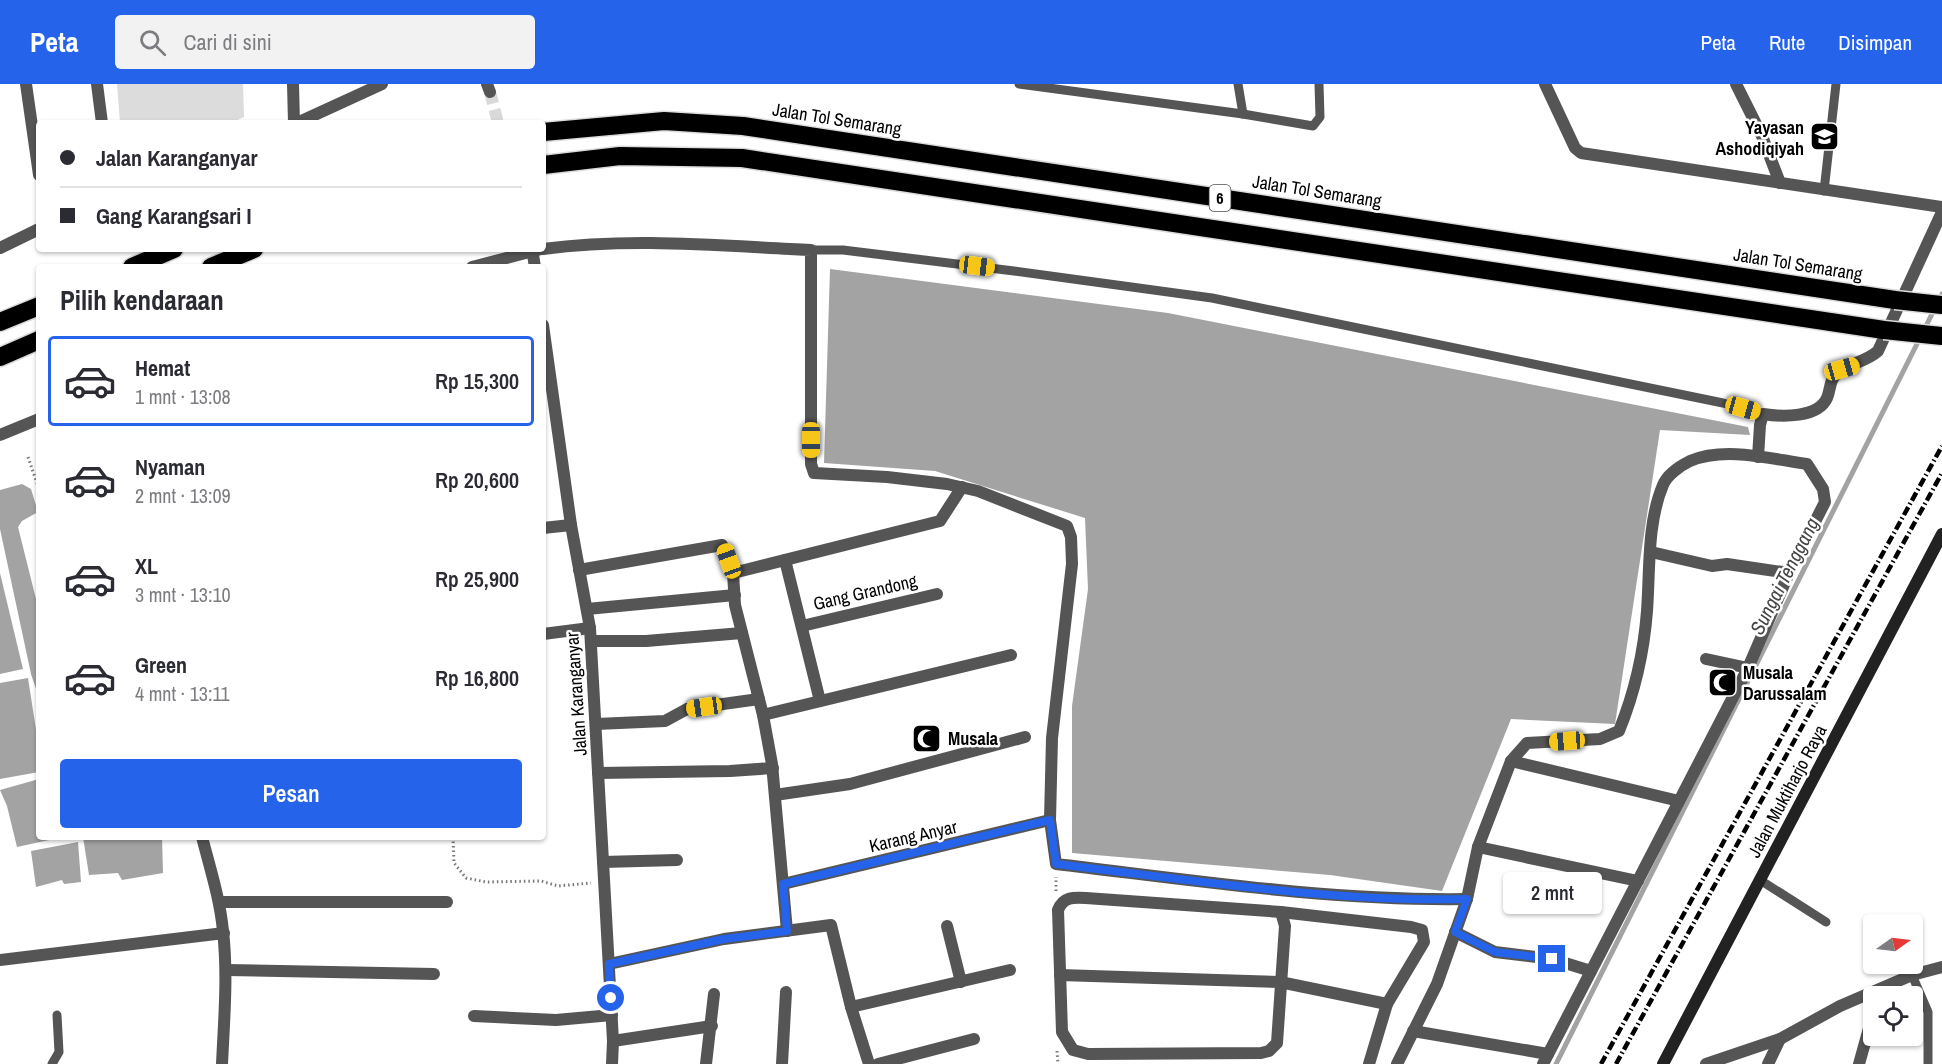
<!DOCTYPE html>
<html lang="id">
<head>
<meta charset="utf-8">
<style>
	body { margin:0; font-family:"Archivo Narrow",sans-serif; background:#f2f2f3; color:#2b2b33; height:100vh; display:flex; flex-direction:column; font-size:22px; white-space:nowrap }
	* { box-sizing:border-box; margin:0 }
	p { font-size:20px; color:#7c7c81 }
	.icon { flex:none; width:33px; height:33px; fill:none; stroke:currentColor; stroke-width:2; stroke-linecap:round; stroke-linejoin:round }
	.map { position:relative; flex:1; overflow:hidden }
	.drawer { position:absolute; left:36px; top:180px; width:510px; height:576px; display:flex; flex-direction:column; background:#fff; border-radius:6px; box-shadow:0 2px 4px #0004 }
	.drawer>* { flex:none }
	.hud { position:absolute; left:36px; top:36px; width:510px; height:132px; border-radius:6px; box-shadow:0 2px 4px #0004; display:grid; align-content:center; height:132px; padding:0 24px; background:#fff }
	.needle { width:39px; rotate:76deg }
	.tools { position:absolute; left:1863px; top:830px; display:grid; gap:12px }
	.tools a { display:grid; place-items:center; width:60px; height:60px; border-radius:6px; background:#fff; box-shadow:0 2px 4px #0004; font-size:30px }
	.end { position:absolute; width:27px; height:27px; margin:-14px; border:8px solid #2563eb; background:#fff; box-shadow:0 0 0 3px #fff }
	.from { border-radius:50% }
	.bubble { position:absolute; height:42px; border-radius:6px; background:#fff; box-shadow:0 2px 4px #0004; font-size:20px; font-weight:600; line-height:42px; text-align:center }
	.car { position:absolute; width:18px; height:36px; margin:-18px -9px; border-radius:8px; box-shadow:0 0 4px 2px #0007; background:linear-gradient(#f5c518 24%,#345 0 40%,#f5c518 0 76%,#345 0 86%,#f5c518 0) }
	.hud b { display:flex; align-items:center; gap:21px; height:57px; font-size:22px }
	.hud b+b { border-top:2px solid #e1e1e2 }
	.hud i { width:15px; height:15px; background:#2b2b33 }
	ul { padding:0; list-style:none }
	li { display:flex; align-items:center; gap:18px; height:90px; margin:0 12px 9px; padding:0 12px; border:3px solid transparent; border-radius:6px }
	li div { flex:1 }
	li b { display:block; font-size:22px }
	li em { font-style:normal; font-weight:600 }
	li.selected { border-color:#2563eb }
	li>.icon { width:54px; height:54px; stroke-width:1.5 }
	h2 { padding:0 24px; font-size:27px; line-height:72px }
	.action { display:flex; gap:12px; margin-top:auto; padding:12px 24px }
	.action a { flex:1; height:69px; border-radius:6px; background:#2563eb; color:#fff; font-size:24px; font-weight:600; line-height:69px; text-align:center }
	header { display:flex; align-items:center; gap:36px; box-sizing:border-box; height:84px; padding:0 30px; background:#2563eb; color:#fff }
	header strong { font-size:28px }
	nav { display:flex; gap:33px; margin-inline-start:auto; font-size:21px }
	.search { width:420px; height:54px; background:#f2f2f3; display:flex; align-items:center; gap:15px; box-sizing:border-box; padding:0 21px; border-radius:6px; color:#7c7c81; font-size:22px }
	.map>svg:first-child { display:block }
</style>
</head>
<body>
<header>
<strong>Peta</strong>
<div class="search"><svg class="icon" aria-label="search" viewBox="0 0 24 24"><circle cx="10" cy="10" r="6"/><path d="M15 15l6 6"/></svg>Cari di sini</div>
<nav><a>Peta</a><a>Rute</a><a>Disimpan</a></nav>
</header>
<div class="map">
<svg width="1942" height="980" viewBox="0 0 1942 980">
	<rect width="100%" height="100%" fill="#fff"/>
	<polygon fill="#dcdcdc" points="117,0 243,0 244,33 231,39 120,39"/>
	<g fill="#a3a3a3">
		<polygon points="830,185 1168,229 1748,343 1750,351 1660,346 1615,640 1511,635 1442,807 1330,791 1072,769 1072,622 1088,505 1085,434 935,387 824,379"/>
		<polygon points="22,400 31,405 38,428 22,437 18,443 39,527 39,614 31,590 0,445 0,406"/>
		<polygon points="0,489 23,585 0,590"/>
		<polygon points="28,594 39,665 39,688 0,695 0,599"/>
		<polygon points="39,695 39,753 63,753 17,763 7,722 0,706"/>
		<polygon points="83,753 162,753 163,789 122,796 118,789 89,791"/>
		<polygon points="78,758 81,798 64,800 62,796 36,803 31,767"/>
	</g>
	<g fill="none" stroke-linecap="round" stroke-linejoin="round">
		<polyline stroke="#a3a3a3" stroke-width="5" points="1556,980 1942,210"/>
		<polyline stroke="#d9d9d9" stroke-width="12" stroke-dasharray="12 6" stroke-linecap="butt" points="490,8 498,39"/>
		<defs>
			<g id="highway">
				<polyline points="543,48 664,37 743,42 1895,216"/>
				<polyline points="543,81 620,72 742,74 1884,246"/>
				<polyline points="132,183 174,165"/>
				<polyline points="211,183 254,165"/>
				<polyline points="0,238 39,222"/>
				<polyline points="0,273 39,256"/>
			</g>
		</defs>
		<use href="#highway" stroke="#dbdbdb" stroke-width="21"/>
		<g stroke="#777" stroke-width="3" stroke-dasharray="1.5 3" stroke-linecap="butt">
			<polyline points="28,373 39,405"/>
			<polyline points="453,753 454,779 466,794 486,798 541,797 558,802 591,799"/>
			<polyline points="1056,807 1056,793"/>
			<polyline points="1057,967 1058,980"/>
		</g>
		<g stroke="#555" stroke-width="9">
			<polyline points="1019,0 1243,30 1313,42 1320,33 1319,0"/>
			<polyline points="1238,0 1243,30"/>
			<polyline points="1824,107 1836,0"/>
			<polyline points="811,166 843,166 1014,187 1212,214 1723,319 1763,330"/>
			<polyline points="1760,796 1826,838"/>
			<polyline points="1912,891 1928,928 1928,980"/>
			<polyline points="52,980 59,968 57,931"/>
		</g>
		<g stroke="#555" stroke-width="12">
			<polyline points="26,0 39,91"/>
			<polyline points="97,0 102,39"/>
			<polyline points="293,0 294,39"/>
			<polyline points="487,0 490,8"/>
			<polyline points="1545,0 1575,64 1581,69 1942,123"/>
			<polyline points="1736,0 1762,52 1780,99"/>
			<polyline points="297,39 382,0"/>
			<polyline points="0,164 39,145"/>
			<polyline points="532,165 535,183"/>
			<path d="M543,165C633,153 721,162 811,166V380L814,389L887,393L947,400L978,407L1067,442L1071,453L1072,480L1052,654L1050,736L1056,780C1192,796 1329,817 1467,815"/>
			<polyline points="472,183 541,165"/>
			<polyline points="543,241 571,441 590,544 613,957 612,980"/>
			<polyline points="0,351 39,335"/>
			<path d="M1758,373L1760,341L1763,330C1782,333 1818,334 1827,314C1831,305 1829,295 1838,289C1849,279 1866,278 1878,267L1942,128"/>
			<polyline points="543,444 571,441"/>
			<polyline points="1651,468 1712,482 1727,480 1789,489"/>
			<polyline points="785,476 820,617"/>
			<polyline points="579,486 722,461 733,489 735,521 763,631 772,680 787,847"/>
			<polyline points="733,489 940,437 962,403"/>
			<polyline points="587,525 735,511"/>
			<polyline points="802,542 937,510"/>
			<polyline points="543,550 590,544"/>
			<polyline points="591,557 646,557 742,549"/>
			<polyline points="1706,575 1748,584"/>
			<polyline points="763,631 1011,571"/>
			<polyline points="596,640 665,637 687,625 759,615"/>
			<polyline points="1511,677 1679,717"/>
			<polyline points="598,689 730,687 773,684"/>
			<polyline points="775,711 850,700 1025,653"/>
			<path d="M202,753C210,784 220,815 223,847C228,891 224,936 222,980"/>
			<polyline points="1478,763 1638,797"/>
			<polyline points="603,778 677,776"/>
			<polyline points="783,800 1050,736"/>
			<path d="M1086,814L1281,828L1285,842L1277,959L1269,967L1261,969L1088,970L1073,966L1062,948L1058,826C1063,813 1073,813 1086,814Z"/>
			<polyline points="219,818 447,818"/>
			<polyline points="1281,828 1411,843 1422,846 1424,858 1387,920"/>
			<polyline points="947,842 961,898"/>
			<polyline points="1455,848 1495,868 1552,875 1591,887"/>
			<polyline points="0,876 224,849"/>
			<polyline points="609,880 724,855 831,841 851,923 869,980"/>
			<polyline points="226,886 434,890"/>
			<polyline points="1060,891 1280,898 1387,920 1369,980"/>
			<polyline points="851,923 1010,886"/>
			<polyline points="474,932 556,936 612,931"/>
			<polyline points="1413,947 1548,970"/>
			<polyline points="613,957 712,942"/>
			<polyline points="706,980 714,910"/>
			<polyline points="782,980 786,908"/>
			<polyline points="878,980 974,955"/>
			<path d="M1397,980L1437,900L1467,815L1478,763L1511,677L1527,659L1600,655L1619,647C1634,610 1644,567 1647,527C1650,486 1647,439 1663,401C1667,391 1680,382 1690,377C1725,362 1771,375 1807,380L1823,405L1825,418L1789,489L1748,584L1543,980"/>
			<polyline points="1706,980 1780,955 1840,922 1912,891 1942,883"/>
			<polyline points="1768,980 1780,955"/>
			<polyline points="1859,980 1871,937 1871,909"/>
		</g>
		<polyline stroke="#222" stroke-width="12" points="1663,980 1942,450"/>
		<use href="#highway" stroke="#000" stroke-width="18"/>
		<g stroke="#000" stroke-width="4.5" stroke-dasharray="9 3 1.5 3" stroke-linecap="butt">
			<polyline points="1601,980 1942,362"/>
			<polyline points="1616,980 1942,389"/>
		</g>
		<defs>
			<g id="highway-bridge">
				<polyline points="1895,216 1942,221"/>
				<polyline points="1884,246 1942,252"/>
			</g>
		</defs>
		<use href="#highway-bridge" stroke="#dbdbdb" stroke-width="21" stroke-linecap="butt"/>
		<use href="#highway-bridge" stroke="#000" stroke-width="18"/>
	</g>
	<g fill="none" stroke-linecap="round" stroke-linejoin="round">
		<path stroke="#2563eb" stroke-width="8" d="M611,914L609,880L724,855L787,847L783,800L1050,736L1056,780C1192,796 1329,818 1467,815L1455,848L1495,868L1552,875"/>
	</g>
	<defs>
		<symbol id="school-square" viewBox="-11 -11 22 22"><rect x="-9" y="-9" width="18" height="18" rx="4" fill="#000" stroke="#fff"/><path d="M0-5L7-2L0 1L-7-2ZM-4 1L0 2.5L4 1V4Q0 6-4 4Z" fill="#fff"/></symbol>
		<symbol id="mosque-square" viewBox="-11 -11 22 22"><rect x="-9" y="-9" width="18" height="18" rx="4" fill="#000" stroke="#fff"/><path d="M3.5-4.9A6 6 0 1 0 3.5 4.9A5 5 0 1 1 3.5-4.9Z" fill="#fff"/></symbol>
	</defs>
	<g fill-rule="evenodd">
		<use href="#school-square" x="1808" y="36" width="33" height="33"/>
		<use href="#mosque-square" x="1706" y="582" width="33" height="33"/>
		<use href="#mosque-square" x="910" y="638" width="33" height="33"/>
	</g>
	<g text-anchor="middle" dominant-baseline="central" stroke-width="5" stroke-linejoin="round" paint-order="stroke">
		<rect fill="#fff" stroke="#4c4c4c" stroke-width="1.5" x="1209.5" y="101" width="21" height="26" rx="4.5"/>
		<g font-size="16" font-weight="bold" fill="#000">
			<text x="1220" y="114">6</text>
		</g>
		<g font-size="18" fill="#000" stroke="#fff">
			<text transform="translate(837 35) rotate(9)">Jalan Tol Semarang</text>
			<text transform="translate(1317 107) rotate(9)">Jalan Tol Semarang</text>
			<text transform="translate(1798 180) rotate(9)">Jalan Tol Semarang</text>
			<text transform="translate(865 508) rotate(-13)">Gang Grandong</text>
			<text transform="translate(576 610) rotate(-94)">Jalan Karanganyar</text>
			<text transform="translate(1787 707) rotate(-62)">Jalan Muktiharjo Raya</text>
			<text transform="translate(913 752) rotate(-13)">Karang Anyar</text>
		</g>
		<g font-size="18" font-weight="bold" fill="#000" stroke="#fff" text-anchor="start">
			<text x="1804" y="43" text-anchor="end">Yayasan<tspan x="1804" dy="21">Ashodiqiyah</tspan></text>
			<text x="1743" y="588">Musala<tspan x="1743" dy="21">Darussalam</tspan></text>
			<text x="948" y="654">Musala</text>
		</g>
		<g font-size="20" font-style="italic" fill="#444" stroke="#fff">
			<text transform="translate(1784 492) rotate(-63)">Sungai Tenggang</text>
		</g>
	</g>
</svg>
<div class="tools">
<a><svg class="needle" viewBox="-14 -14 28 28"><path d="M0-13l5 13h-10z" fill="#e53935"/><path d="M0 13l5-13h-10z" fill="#7c7c81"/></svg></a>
<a><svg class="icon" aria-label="locate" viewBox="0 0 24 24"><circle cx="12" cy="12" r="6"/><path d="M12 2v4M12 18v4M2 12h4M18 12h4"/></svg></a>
</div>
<i class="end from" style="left:611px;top:914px"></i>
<i class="end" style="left:1552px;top:875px"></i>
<div class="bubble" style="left:1503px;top:788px;width:99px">2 mnt</div>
<i class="car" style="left:977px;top:182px;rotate:97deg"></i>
<i class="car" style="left:1842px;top:285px;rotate:74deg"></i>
<i class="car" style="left:1743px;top:324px;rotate:106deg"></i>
<i class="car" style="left:811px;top:356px;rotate:180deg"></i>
<i class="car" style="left:729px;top:477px;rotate:340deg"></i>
<i class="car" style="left:704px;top:623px;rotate:262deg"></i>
<i class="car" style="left:1567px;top:657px;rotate:266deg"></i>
<div class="hud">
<b><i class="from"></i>Jalan Karanganyar</b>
<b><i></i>Gang Karangsari I</b>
</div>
<section class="drawer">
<h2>Pilih kendaraan</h2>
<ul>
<li class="selected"><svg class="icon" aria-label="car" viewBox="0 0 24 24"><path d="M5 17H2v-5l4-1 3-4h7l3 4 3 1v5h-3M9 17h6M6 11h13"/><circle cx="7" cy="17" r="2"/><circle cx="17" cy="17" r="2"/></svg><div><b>Hemat</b><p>1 mnt · 13:08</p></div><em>Rp 15,300</em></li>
<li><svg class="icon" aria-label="car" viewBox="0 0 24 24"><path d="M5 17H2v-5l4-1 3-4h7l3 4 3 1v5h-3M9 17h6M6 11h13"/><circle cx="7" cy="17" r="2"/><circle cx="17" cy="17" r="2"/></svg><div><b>Nyaman</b><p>2 mnt · 13:09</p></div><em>Rp 20,600</em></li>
<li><svg class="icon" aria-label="car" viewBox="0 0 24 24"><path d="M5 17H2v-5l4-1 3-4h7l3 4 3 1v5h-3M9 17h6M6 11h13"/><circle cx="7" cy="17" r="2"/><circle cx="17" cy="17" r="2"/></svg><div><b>XL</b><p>3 mnt · 13:10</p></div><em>Rp 25,900</em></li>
<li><svg class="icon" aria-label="car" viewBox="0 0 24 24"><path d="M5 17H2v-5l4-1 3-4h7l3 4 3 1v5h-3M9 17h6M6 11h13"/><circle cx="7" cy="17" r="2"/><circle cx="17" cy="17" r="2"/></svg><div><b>Green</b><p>4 mnt · 13:11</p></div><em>Rp 16,800</em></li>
</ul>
<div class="action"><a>Pesan</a></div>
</section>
</div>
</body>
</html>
